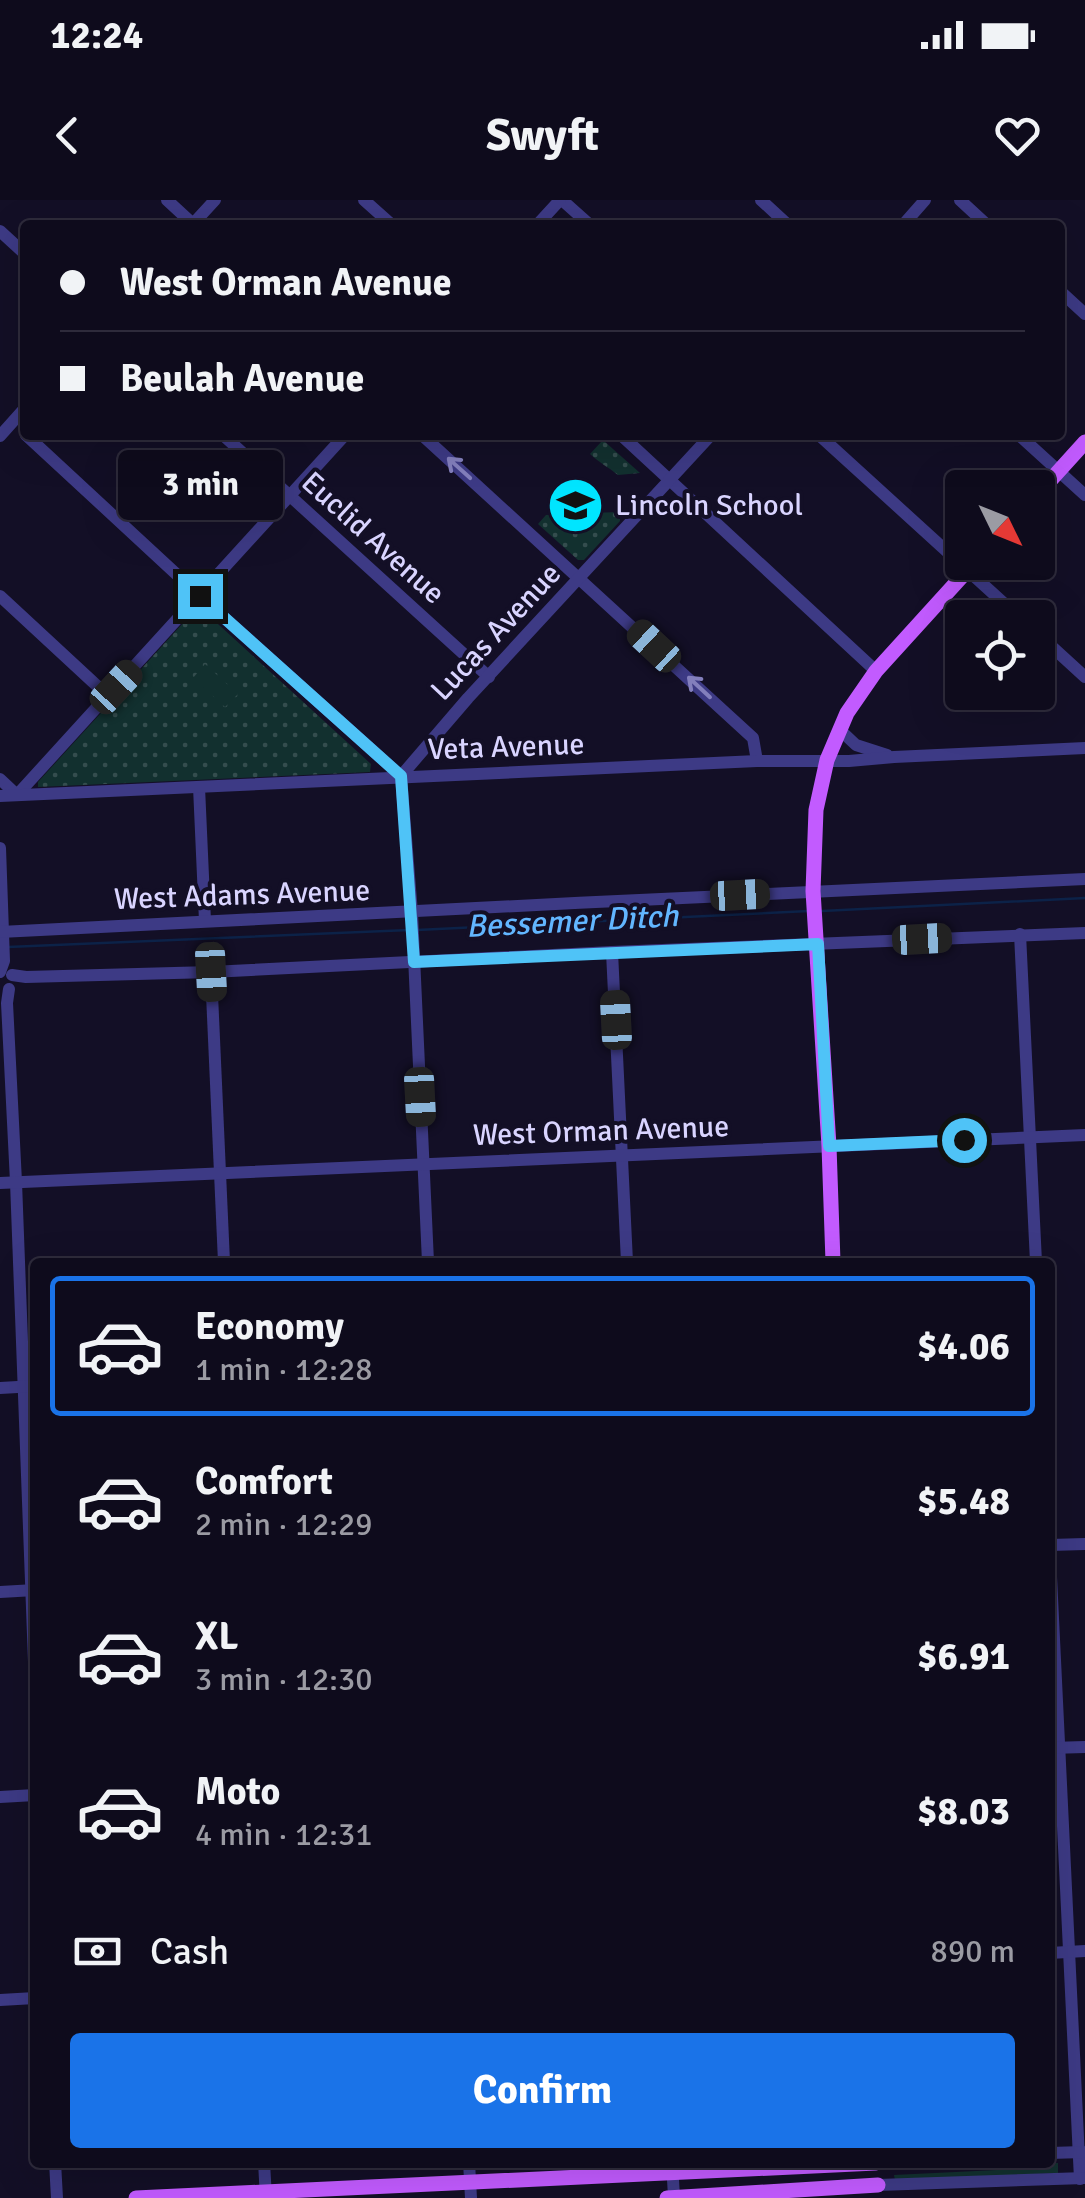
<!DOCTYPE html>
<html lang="en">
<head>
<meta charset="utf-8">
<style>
	body { margin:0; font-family:Signika,sans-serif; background:#1c1929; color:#f1f3f6; height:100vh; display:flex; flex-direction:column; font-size:38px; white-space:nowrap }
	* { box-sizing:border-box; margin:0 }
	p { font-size:32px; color:#9b9ba3 }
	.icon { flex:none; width:55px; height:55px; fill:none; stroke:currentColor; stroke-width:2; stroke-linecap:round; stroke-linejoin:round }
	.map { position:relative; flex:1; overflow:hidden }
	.sheet { position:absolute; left:30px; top:1058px; width:1025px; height:910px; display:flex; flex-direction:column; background:#0e0b1c; border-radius:10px; box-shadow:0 10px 40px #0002,0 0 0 2px #2e2b3b }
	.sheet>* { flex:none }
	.banner { position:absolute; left:20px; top:20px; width:1045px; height:220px; border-radius:10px; box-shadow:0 10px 40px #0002,0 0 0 2px #2e2b3b; display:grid; align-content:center; height:220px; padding:0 40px; background:#0e0b1c }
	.needle { width:65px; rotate:133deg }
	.fabs { position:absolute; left:945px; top:270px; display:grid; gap:20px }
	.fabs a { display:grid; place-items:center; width:110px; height:110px; border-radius:10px; background:#0e0b1c; box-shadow:0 10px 40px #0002,0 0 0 2px #2e2b3b; font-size:50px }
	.end { position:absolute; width:45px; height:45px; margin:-22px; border:12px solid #4fc3f7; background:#111; box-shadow:0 0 0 5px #111 }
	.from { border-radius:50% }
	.bubble { position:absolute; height:70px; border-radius:10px; background:#0e0b1c; box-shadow:0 10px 40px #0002,0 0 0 2px #2e2b3b; font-size:32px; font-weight:700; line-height:70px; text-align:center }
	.car { position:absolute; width:30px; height:60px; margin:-30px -15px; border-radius:12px; box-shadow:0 0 8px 2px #0007; background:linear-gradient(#222 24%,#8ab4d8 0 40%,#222 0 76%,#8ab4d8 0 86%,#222 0) }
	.banner b { display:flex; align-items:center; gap:35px; height:95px; font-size:38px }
	.banner b+b { border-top:2px solid #2e2b3b }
	.banner i { width:25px; height:25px; background:#f1f3f6 }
	ul { padding:18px 0 0; list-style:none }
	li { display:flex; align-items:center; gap:30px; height:140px; margin:0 20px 15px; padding:0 20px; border:5px solid transparent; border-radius:10px }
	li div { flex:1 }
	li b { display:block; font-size:38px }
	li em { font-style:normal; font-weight:700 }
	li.current { border-color:#1a73e8 }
	li>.icon { width:90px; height:90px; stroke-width:1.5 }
	.pay { display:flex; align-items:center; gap:25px; height:110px; padding:0 40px; font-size:38px }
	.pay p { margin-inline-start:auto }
	.button { display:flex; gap:20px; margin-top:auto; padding:20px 40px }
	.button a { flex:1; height:115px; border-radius:10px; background:#1a73e8; color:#fff; font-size:40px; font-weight:700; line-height:115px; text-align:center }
	.status { display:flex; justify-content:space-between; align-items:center; height:70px; padding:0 50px; background:#0e0b1c; direction:ltr }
	.status svg { height:28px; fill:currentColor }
	header { display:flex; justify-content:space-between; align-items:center; height:130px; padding:0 40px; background:#0e0b1c; font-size:45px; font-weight:700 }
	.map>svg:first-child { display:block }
</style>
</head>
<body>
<div class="status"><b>12:24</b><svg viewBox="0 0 49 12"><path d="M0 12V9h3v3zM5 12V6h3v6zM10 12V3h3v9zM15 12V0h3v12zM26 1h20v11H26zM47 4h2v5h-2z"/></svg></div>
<header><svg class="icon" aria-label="back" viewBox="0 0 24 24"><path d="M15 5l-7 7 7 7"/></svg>Swyft<svg class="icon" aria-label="heart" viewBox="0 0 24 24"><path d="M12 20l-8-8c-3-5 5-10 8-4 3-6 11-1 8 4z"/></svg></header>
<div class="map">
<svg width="1085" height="1998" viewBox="0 0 1085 1998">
	<defs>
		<pattern id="grass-tufts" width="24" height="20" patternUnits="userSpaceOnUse" patternTransform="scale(2.5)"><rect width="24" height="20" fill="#12302f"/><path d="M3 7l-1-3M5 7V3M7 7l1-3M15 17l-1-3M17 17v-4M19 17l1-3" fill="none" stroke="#344d4e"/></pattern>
		<pattern id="park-dots" width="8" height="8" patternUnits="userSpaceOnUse" patternTransform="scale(2.5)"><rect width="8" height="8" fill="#12302f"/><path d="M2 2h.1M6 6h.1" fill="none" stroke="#344d4e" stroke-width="1.8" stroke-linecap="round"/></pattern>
	</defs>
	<rect width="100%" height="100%" fill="#130f26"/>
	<polygon fill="url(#grass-tufts)" points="1043,1963 1058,1963 1058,1973 895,1980 894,1975 1020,1969"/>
	<g fill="url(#park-dots)">
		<path d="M602,241H604L640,273L618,275C608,267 600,263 590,254Z"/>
		<polygon points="620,312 620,321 584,360 578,360 538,324 546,315 568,314 569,321 589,320 590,313"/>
		<polygon points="194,411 203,418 207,414 371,564 370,572 38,587 38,582"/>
	</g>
	<polygon fill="#12302f" points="205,464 238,494 225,507 193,478"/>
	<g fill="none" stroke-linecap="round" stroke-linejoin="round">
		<g stroke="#0c2248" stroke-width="2.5">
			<polyline points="822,711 1085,698"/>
			<polyline points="417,730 809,711"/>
			<polyline points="8,747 409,730"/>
		</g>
		<g stroke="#3d3a85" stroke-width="12">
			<polyline points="167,0 194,25"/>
			<polyline points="364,0 392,25"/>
			<polyline points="562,0 590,25"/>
			<polyline points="761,0 788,25"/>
			<polyline points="960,0 987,25"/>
			<polyline points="192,25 215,0"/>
			<polyline points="537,25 560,0"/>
			<polyline points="903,25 925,0"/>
			<polyline points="0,31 25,54"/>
			<polyline points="1060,91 1085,114"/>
			<polyline points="26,235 200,396 401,576"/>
			<polyline points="223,235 489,477"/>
			<polyline points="422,235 753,538 757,561"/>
			<polyline points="621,235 876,471"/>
			<polyline points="819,235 1020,418"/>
			<polyline points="1019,235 1085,295"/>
			<polyline points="0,236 25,208"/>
			<polyline points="0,396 108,496"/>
			<polyline points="1038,434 1085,477"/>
			<polyline points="839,529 856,545 887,555"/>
			<polyline points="401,576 412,713 428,1062"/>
			<polyline points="401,576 468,498 711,235"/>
			<polyline points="0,579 17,595 345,235"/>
			<polyline points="199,587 205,721"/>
			<polyline points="0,596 757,561 849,561 894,557 1085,548"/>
			<polyline points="0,648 4,761 0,772"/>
			<path d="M0,732C362,715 723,694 1085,679"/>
			<polyline points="1020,734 1036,1062"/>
			<polyline points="612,752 627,1062"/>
			<polyline points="211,772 224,1062"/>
			<polyline points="12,775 26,777 211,772 612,752 1085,733"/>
			<polyline points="9,789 7,803 16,982 35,1488"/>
			<polyline points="0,983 1085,935"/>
			<polyline points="0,1188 35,1186"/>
			<polyline points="1050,1345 1085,1344"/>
			<polyline points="1050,1356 1080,1979"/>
			<polyline points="0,1392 35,1390"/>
			<polyline points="1050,1548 1085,1547"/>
			<polyline points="0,1597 35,1595"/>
			<polyline points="1050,1753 1085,1751"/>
			<polyline points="0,1800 35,1798"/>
			<polyline points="1050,1953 1083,1952"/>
			<polyline points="55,1962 57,1998"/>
			<polyline points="264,1962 266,1998"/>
			<polyline points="469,1962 471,1998"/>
			<polyline points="672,1962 674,1997"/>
			<polyline points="878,1985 1085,1978"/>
		</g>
		<g stroke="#c25bff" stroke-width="15">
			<polyline points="1038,294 1085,242"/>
			<polyline points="833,1062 829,946 813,691 816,610 827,560 847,513 876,471 975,362"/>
			<polyline points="136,1998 876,1963"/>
			<polyline points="667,1998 878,1985"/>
		</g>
	</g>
	<defs><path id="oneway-shaft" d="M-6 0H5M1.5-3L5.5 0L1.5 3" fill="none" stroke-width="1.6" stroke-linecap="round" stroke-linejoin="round" transform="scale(2.5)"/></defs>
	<g stroke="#837fbc">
		<use href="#oneway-shaft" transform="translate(459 268) rotate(-138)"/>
		<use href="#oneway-shaft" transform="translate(699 487) rotate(-137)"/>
	</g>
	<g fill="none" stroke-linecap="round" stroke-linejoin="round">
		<polyline stroke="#4fc3f7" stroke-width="12" points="200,396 401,576 414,762 818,744 829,946 964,940"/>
	</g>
	<defs>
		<symbol id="school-disc" viewBox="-11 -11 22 22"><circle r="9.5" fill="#00e5ff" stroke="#130f26"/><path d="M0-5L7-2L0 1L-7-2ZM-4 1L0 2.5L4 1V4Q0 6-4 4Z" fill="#111"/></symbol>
	</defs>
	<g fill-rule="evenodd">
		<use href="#school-disc" x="544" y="274" width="63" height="63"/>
	</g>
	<g text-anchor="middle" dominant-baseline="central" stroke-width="8" stroke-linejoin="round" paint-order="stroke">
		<g font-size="30" fill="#d9d4ff" stroke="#130f26" text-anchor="start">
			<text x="615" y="305">Lincoln School</text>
		</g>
		<g font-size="30" fill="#d9d4ff" stroke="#130f26">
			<text transform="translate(373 338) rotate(42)">Euclid Avenue</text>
			<text transform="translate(496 432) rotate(-47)">Lucas Avenue</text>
			<text transform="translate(506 547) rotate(-2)">Veta Avenue</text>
			<text transform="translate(242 695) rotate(-2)">West Adams Avenue</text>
			<text transform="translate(601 931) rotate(-2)">West Orman Avenue</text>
		</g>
		<g font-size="32" font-style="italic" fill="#62b6ff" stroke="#130f26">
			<text transform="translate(572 721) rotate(-3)">Bessemer Ditch</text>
		</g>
	</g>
</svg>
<div class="fabs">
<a><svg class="needle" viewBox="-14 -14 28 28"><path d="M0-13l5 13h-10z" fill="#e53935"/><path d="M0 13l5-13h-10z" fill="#9b9ba3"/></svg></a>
<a><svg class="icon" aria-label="locate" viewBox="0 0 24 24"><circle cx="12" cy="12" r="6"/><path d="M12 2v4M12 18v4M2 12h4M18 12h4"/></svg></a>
</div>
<i class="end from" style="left:964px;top:940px"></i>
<i class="end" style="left:200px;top:396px"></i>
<div class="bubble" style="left:118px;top:250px;width:165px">3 min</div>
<i class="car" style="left:654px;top:446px;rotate:313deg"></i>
<i class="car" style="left:116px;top:487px;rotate:43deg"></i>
<i class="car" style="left:740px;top:695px;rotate:87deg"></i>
<i class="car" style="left:922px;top:739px;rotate:87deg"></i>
<i class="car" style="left:211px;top:772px;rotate:177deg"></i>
<i class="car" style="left:616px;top:820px;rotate:357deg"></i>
<i class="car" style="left:420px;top:897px;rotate:177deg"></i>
<div class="banner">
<b><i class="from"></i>West Orman Avenue</b>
<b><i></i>Beulah Avenue</b>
</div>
<section class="sheet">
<ul>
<li class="current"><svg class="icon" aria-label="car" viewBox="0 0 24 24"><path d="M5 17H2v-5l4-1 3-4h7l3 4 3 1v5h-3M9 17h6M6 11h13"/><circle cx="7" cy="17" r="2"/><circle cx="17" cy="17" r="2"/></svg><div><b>Economy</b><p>1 min · 12:28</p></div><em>$4.06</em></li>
<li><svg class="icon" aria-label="car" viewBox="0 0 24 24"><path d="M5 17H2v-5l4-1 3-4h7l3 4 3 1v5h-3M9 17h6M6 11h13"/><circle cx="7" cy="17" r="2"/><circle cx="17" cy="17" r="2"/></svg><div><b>Comfort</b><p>2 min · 12:29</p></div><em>$5.48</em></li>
<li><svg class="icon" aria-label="car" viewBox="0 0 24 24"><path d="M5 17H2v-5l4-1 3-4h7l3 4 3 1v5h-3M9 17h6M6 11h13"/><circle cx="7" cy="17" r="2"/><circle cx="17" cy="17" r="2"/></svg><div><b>XL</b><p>3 min · 12:30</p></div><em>$6.91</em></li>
<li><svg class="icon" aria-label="car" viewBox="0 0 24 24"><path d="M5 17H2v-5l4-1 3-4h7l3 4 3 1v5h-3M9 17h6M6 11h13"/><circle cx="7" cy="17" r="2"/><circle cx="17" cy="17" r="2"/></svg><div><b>Moto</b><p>4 min · 12:31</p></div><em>$8.03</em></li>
</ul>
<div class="pay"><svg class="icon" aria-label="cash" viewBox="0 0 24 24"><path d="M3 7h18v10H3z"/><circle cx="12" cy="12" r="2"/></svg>Cash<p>890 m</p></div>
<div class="button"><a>Confirm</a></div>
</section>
</div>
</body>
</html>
